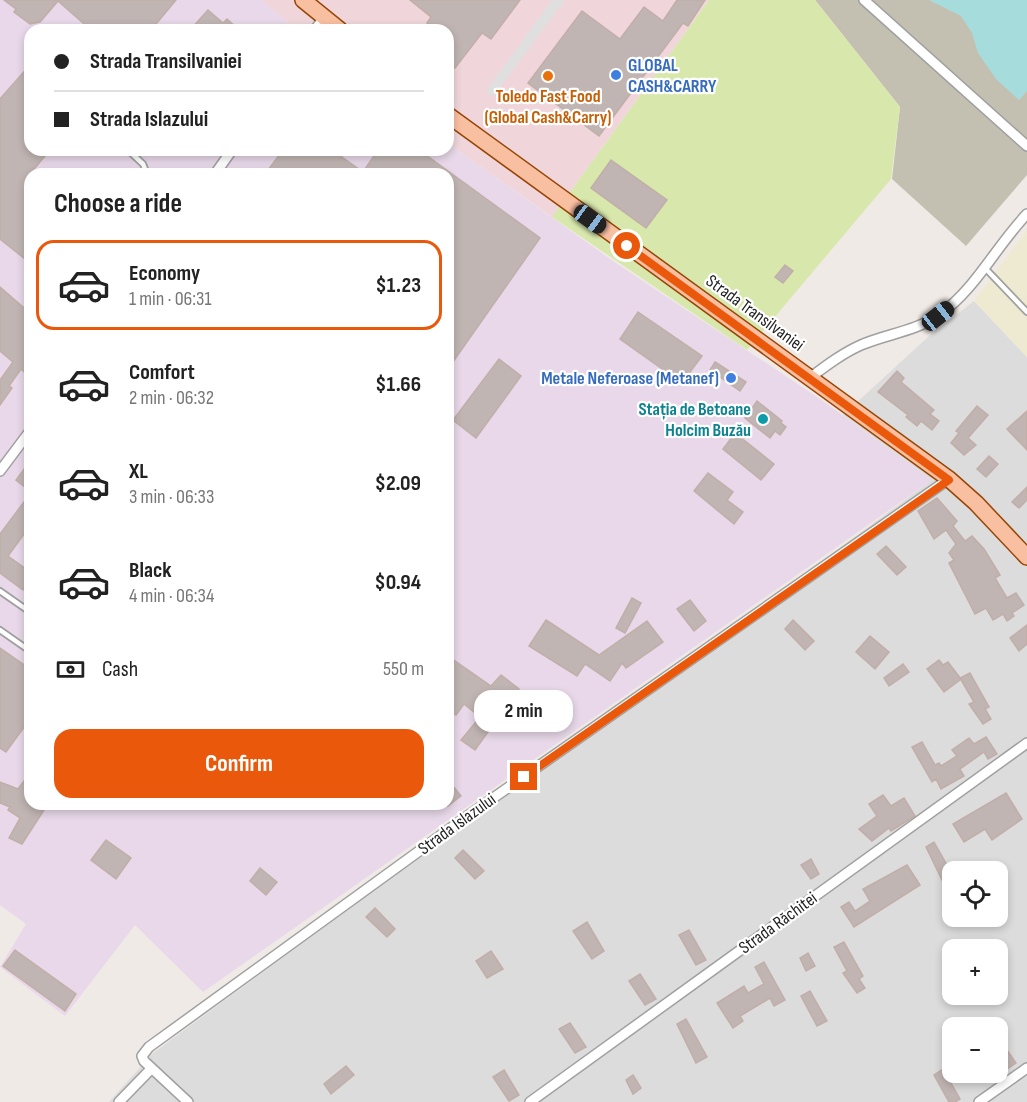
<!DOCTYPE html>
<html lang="en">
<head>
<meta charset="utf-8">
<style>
	body { margin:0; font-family:"Sofia Sans Condensed",sans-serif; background:#f2f2f2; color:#222; height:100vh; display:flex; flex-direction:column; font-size:22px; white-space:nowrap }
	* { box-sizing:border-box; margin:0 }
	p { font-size:20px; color:#767676 }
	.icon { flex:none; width:33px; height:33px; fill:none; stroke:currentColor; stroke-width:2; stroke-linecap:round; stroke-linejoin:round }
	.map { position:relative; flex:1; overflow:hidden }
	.side { position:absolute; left:24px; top:168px; width:430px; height:642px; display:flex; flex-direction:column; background:#fff; border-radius:18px; box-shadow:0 3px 9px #0003 }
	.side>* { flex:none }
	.hud { position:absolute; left:24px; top:24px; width:430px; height:132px; border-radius:18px; box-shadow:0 3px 9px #0003; display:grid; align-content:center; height:132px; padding:0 30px; background:#fff }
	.controls { position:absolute; left:942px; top:861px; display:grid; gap:12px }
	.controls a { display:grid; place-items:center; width:66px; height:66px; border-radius:12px; background:#fff; box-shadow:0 3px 9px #0003; font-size:30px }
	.end { position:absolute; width:27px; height:27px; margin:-14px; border:8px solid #ea580c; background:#fff; box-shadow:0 0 0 3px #fff }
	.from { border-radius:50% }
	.bubble { position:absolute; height:42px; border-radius:18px; background:#fff; box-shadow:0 3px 9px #0003; font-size:20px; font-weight:700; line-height:42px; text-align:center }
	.car { position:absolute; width:18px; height:36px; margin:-18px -9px; border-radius:8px; box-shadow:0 0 4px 2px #0007; background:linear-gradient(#222 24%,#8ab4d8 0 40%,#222 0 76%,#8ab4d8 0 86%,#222 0) }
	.hud b { display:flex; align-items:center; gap:21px; height:57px; font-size:22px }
	.hud b+b { border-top:2px solid #e0e0e0 }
	.hud i { width:15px; height:15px; background:#222 }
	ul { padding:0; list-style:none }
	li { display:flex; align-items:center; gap:18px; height:90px; margin:0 12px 9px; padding:0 18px; border:3px solid transparent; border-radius:18px }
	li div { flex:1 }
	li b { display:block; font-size:22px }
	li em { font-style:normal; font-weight:700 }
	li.current { border-color:#ea580c }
	li>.icon { width:54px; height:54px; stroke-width:1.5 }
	h2 { padding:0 30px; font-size:27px; line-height:72px }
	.pay { display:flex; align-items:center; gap:15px; height:66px; padding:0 30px; font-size:22px }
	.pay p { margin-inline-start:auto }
	.action { display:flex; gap:12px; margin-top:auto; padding:12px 30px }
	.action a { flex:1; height:69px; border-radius:18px; background:#ea580c; color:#fff; font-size:24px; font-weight:700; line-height:69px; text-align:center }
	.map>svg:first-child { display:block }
</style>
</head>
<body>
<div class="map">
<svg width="1027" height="1102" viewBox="0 0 1027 1102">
	<rect width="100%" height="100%" fill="#f0eae6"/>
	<path fill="#dddcdc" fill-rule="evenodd" d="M974,301L1027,357V1102H109L153,1053L932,480L843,415L928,337ZM952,872H998V916H952ZM952,950H998V994H952ZM952,1028H998V1072H952Z"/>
	<polygon fill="#f0d6da" points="261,0 709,0 552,217 449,144 448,30 298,30"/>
	<path fill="#e8d8e9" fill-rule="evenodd" d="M0,0H261L298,30H30V150H448L449,144L613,261L823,401L932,480L203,992L135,925L65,1016L0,967L26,924L0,905ZM30,174H448V804H30Z"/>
	<polygon fill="#c4c0b1" points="815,0 1027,0 1027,175 966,246 892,179 900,107"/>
	<polygon fill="#eeead2" points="1027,230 1027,357 974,301"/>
	<polygon fill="#d8e8ad" points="709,0 815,0 900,107 891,179 747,350 552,217"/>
	<polygon fill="#dfdfdf" points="552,0 565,0 493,97 486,91"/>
	<polygon fill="#a7dcdc" points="929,0 1027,0 1027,91 1019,100 996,79 978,53 972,33 961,16"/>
	<g fill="#c0b5b2" stroke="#c1aea8" stroke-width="1.5">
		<polygon points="4,0 176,0 151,30 91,30 58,1 40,22 30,24 14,12 16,9"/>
		<polygon points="410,0 520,0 491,39 482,33 455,68 448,63 448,30 438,30 427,23 431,17"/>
		<polygon points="677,0 705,0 688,26 683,23 599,136 528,83 582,11 620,39 644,7 663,21"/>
		<polygon points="208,10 223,23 227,19 239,30 190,30"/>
		<polygon points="30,65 30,150 50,150 30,174 30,263 0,239 0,99"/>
		<polygon points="283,150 332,150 363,172 378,150 419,150 540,238 448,369 448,174 265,174"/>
		<polygon points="611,160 667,200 646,228 591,188"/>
		<polygon points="785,265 793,271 783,283 775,277"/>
		<polygon points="0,287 30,313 30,377 21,369 9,386 12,388 0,405 0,380 13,362 0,351"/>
		<polygon points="638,312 702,356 682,383 620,339"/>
		<polygon points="499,359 521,376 476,438 453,420"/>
		<polygon points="715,362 746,382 740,391 710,370"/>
		<polygon points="897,371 904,378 901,382 934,410 930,414 939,421 932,430 921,421 917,426 906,417 908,415 878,392"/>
		<polygon points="757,401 782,421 781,423 786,427 780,435 775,431 770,438 745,418"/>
		<polygon points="977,406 988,415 968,438 976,445 964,455 951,443 959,433 956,431"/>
		<polygon points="1027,411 1027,450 1007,429"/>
		<polygon points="735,433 774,464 761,480 723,449"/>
		<polygon points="989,456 998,464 986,477 977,469"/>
		<polygon points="30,461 30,491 16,480"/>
		<polygon points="708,473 733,492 727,500 743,512 734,524 694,491"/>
		<polygon points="1027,487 1027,500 1019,508 1012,502"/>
		<polygon points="30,494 30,526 8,556 30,572 30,580 23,590 0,573 0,534"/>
		<polygon points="937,498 957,521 953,526 965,541 972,536 984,549 1000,575 995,578 1007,598 1016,593 1024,605 1012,613 1014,616 1007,621 1003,614 993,620 986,608 975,614 949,563 954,560 949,553 956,544 946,530 934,539 918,511"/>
		<polygon points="886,546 906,567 897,575 877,554"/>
		<polygon points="632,598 641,603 625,633 616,628"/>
		<polygon points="690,600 706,621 694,631 677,609"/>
		<polygon points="546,620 599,655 647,621 663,642 626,668 622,663 610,681 585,664 577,676 529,646"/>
		<polygon points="793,620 814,641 805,650 785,629"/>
		<polygon points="1027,625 1027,644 1019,651 1010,638"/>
		<polygon points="870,636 889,652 875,669 856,652"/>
		<polygon points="0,648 30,669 30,719 6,752 0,748"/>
		<polygon points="448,656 491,686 501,675 519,689 475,750 461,740 480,717 464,704 456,715 448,710"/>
		<polygon points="939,660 943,665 948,662 961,679 944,692 927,669"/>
		<polygon points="903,664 909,672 889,686 884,678"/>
		<polygon points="970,673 989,707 985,709 991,719 983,724 969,704 974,702 960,678"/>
		<polygon points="986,737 997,754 988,759 984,752 960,769 964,776 941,789 936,779 932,782 912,747 922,742 935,765 939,763 941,766 957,756 952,750 969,738 974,744"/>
		<polygon points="30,773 30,804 42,804 46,807 22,844 9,838 20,818 8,810 10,807 0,803 0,782 18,789"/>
		<polygon points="448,780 461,796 448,806"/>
		<polygon points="1006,793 1022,819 992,840 985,829 964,842 953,824"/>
		<polygon points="883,795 891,806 904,798 915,816 891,831 889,828 872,841 859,829 877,816 869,804"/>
		<polygon points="106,840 131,858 116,879 91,860"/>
		<polygon points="934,842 952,874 952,881 945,886 926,847"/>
		<polygon points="463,850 484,871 475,879 455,858"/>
		<polygon points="811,859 819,874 811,879 801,865"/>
		<polygon points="907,865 920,885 854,927 841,907 849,902 855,911 870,901 863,889"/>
		<polygon points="260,868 277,882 266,895 250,881"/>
		<polygon points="375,908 395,929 387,937 366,917"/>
		<polygon points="587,922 604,951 592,959 573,931"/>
		<polygon points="689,930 706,960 696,965 679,935"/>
		<polygon points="844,942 863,976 859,979 865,988 857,993 843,973 847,971 834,947"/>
		<polygon points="15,950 76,994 65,1011 3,966"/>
		<polygon points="491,951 503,969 487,978 476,961"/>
		<polygon points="808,953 815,966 806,971 800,958"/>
		<polygon points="764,962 785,1000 774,1006 770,998 740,1016 743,1021 733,1028 717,1003 744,986 748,993 764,984 755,967"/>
		<polygon points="640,974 656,999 645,1005 629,981"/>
		<polygon points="810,991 827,1021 817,1026 801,996"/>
		<polygon points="686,1019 707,1057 696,1063 677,1024"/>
		<polygon points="570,1023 586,1047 575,1053 559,1029"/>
		<polygon points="998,1037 1016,1063 1004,1071 998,1061"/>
		<polygon points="346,1066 354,1075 331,1094 324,1084"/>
		<polygon points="943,1069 960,1099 955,1102 949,1102 934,1075"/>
		<polygon points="504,1070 519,1095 509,1101 493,1077"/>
		<polygon points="633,1075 641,1088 633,1094 626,1080"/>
	</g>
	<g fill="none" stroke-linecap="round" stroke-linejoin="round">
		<defs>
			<g id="service">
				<polyline points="128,150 143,164 147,174"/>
				<polyline points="985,268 1027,312"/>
				<polyline points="0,591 30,612"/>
				<polyline points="0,630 30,651"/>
			</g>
			<g id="minor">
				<polyline points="864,0 1027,146"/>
				<polyline points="315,30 324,17"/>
				<polyline points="215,174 232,150"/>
				<path d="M811,377C827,365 843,353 861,345C887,334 916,331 939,315C976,289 996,246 1027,214"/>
				<polyline points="0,471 30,431"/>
				<polyline points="119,1102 151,1069"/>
				<polyline points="188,1102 144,1061 142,1056 149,1047 466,817 949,479"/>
				<polyline points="530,1102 1027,743"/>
				<polyline points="979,1102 1027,1068"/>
			</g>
			<g id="primary">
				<polyline points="303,0 340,30"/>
				<polyline points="448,115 949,479 976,503 1027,557"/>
			</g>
		</defs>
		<use href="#service" stroke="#a0a0a0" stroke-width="8"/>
		<use href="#minor" stroke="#a0a0a0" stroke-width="12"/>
		<use href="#primary" stroke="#964504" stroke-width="18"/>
		<use href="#service" stroke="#fff" stroke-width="4.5"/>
		<use href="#minor" stroke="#fff" stroke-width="9"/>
		<use href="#primary" stroke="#f9bfa1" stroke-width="15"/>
	</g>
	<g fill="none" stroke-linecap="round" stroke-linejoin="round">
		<polyline stroke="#ea580c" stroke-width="8" points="524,777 949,480 627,246"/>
	</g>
	<g fill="#3f7fe0" stroke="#fff" stroke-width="2">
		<circle cx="616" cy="75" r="6"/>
		<circle cx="731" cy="378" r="6"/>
	</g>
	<circle fill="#e8710a" stroke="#fff" stroke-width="2" cx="548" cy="76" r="6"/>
	<circle fill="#0f9aa8" stroke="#fff" stroke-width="2" cx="763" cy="419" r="6"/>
	<g text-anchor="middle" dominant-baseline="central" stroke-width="4.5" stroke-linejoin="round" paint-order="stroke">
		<g font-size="18" font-weight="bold" fill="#366cbe" stroke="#fff" text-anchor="start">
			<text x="628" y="65">GLOBAL<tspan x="628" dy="21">CASH&amp;CARRY</tspan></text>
			<text x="719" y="378" text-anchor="end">Metale Neferoase (Metanef)</text>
		</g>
		<g font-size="18" font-weight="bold" fill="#c56008" stroke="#fff">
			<text x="548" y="96">Toledo Fast Food<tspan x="548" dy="21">(Global Cash&amp;Carry)</tspan></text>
		</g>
		<g font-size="18" fill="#1f1f1f" stroke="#fff">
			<text transform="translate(755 313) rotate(36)">Strada Transilvaniei</text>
			<text transform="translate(457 824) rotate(-36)">Strada Islazului</text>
			<text transform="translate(778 923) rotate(-36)">Strada Răchitei</text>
		</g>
		<g font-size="18" font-weight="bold" fill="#0d838f" stroke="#fff" text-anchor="end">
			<text x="751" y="409">Stația de Betoane<tspan x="751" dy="21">Holcim Buzău</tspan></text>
		</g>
	</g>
</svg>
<div class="controls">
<a><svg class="icon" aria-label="locate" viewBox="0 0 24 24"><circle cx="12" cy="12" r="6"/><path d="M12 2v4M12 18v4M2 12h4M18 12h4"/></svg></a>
<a>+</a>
<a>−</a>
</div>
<i class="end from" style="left:627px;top:246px"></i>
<i class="end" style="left:524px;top:777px"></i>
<div class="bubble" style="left:474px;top:690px;width:99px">2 min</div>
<i class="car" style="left:590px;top:219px;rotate:126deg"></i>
<i class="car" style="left:938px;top:316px;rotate:52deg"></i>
<div class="hud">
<b><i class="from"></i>Strada Transilvaniei</b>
<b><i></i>Strada Islazului</b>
</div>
<section class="side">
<h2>Choose a ride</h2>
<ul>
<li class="current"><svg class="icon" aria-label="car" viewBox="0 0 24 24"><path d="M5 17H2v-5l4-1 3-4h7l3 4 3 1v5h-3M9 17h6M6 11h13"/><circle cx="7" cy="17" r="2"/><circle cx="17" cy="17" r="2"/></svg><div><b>Economy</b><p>1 min · 06:31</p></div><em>$1.23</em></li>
<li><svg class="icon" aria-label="car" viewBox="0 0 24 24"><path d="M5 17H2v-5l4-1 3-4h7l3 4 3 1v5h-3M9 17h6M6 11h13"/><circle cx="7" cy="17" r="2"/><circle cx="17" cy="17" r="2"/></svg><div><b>Comfort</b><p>2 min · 06:32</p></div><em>$1.66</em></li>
<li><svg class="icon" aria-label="car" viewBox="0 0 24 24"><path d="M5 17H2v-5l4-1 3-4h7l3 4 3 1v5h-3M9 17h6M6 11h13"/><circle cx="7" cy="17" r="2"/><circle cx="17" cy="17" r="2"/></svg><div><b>XL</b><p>3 min · 06:33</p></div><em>$2.09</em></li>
<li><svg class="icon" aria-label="car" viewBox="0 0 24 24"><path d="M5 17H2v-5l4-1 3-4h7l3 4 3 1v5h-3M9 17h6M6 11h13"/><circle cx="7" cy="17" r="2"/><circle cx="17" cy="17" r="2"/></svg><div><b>Black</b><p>4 min · 06:34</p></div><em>$0.94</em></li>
</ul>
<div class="pay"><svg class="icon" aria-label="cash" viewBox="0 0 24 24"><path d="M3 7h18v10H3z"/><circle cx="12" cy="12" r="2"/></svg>Cash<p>550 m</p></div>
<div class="action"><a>Confirm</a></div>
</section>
</div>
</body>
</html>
